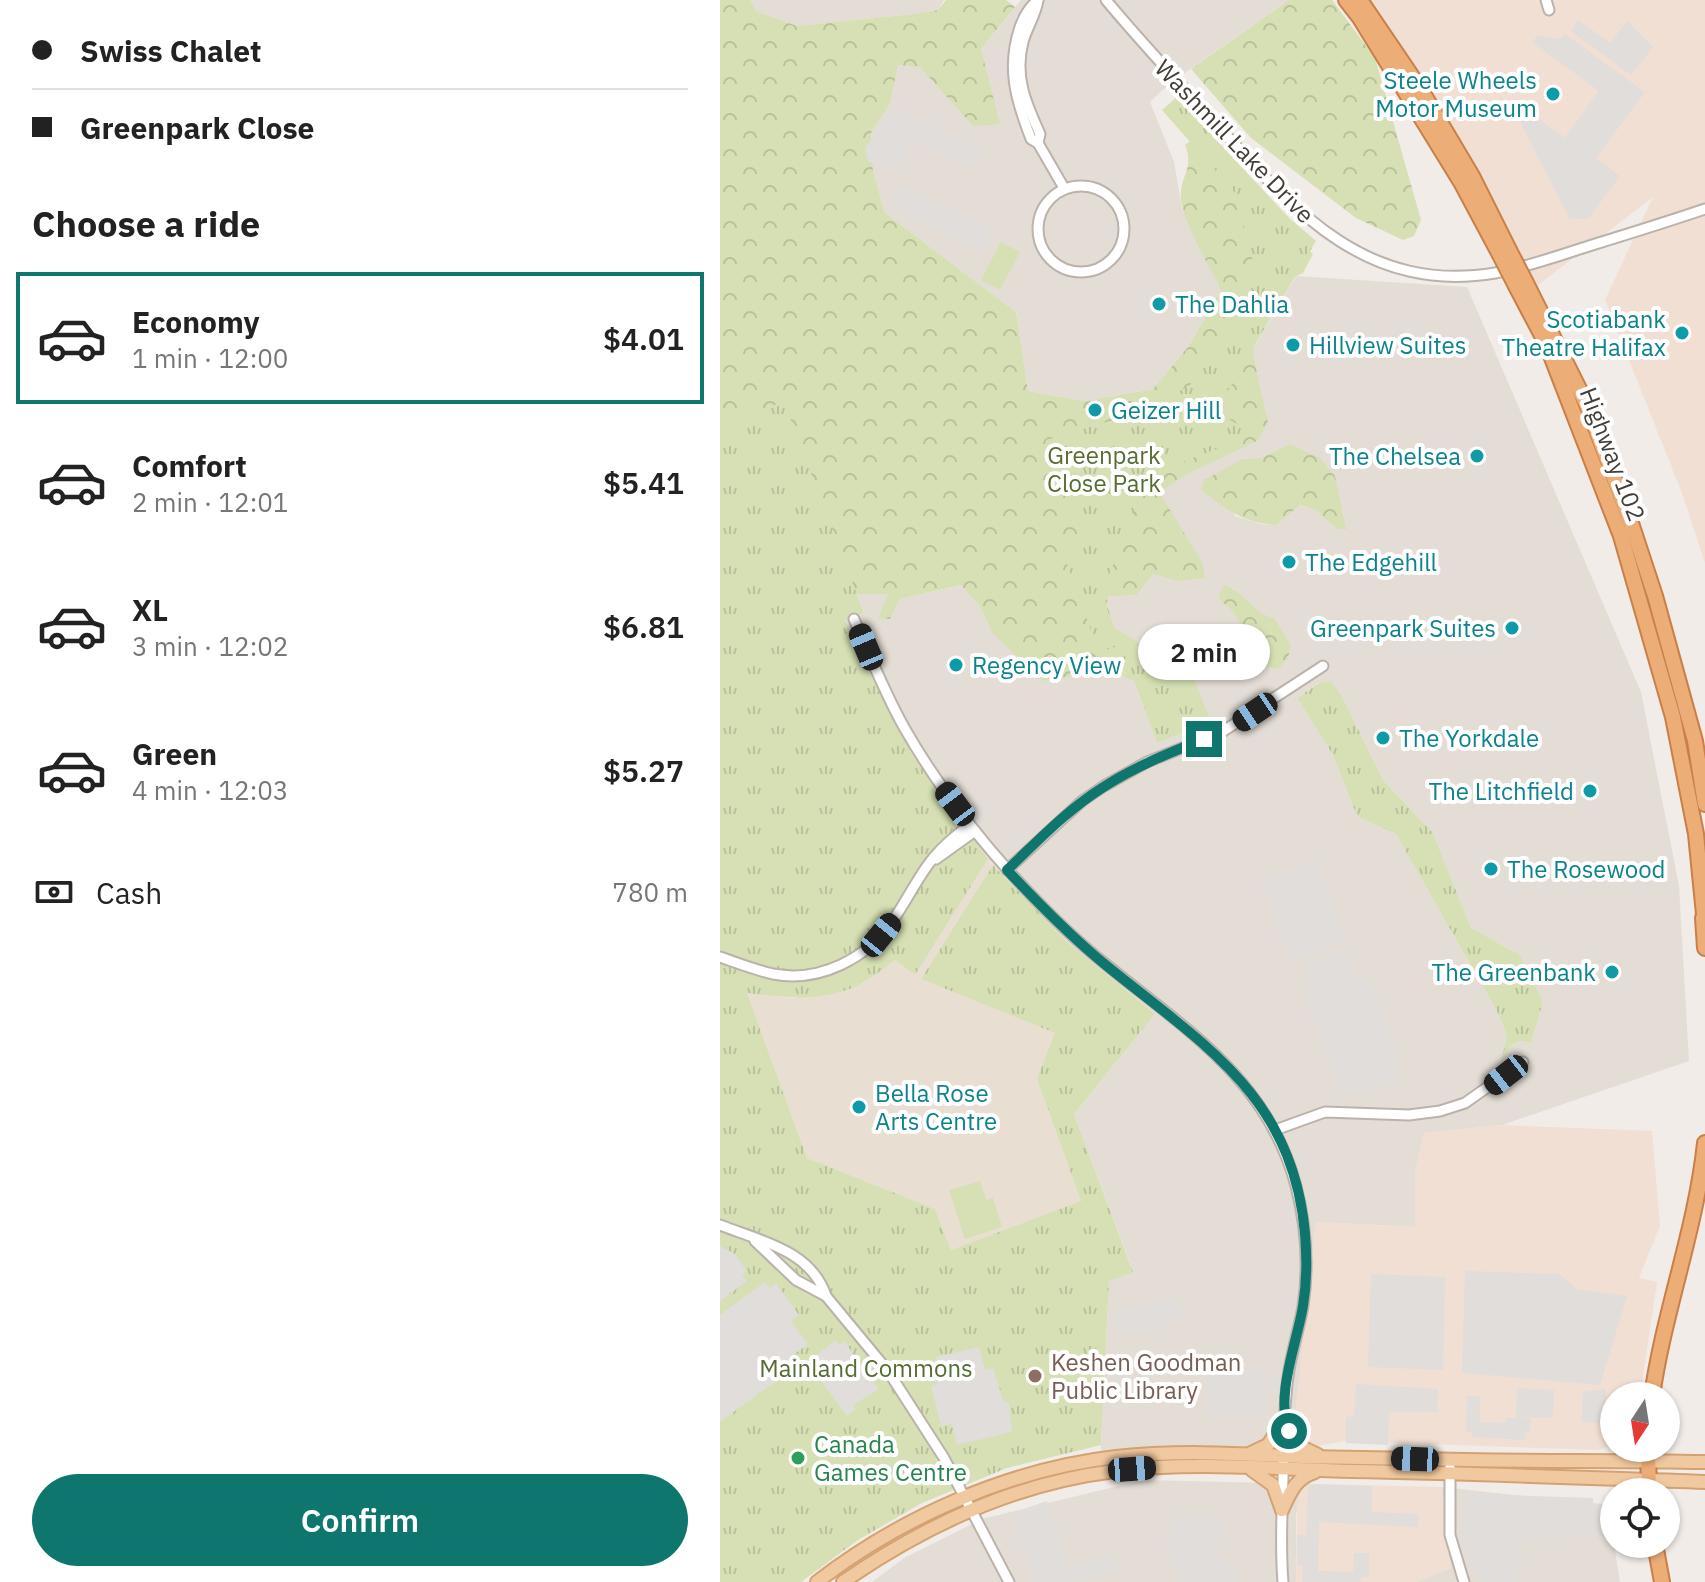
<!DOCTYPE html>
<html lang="en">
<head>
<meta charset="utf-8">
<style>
	body { margin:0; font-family:"IBM Plex Sans",sans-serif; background:#f2f2f2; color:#222; height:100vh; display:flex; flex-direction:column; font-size:30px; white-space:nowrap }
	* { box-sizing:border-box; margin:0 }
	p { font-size:26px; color:#767676 }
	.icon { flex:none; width:44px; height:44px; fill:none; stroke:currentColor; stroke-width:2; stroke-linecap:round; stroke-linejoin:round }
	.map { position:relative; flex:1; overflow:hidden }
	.details { display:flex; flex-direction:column; background:#fff; width:720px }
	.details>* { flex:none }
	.top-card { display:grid; align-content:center; height:176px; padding:0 32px; background:#fff }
	.needle { width:52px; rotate:192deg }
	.tools { position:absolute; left:880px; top:1382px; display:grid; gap:16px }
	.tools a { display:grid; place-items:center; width:80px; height:80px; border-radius:50%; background:#fff; box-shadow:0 2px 6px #0004; font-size:40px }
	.end { position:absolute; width:36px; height:36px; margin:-18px; border:10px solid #0f766e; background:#fff; box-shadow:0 0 0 4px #fff }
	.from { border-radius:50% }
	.bubble { position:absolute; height:56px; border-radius:28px; background:#fff; box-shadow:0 2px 6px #0004; font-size:26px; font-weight:600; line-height:56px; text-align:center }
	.car { position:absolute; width:24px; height:48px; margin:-24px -12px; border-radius:10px; box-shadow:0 0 6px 2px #0007; background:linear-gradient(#222 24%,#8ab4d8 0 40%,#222 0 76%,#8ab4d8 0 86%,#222 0) }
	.top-card b { display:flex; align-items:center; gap:28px; height:76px; font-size:30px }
	.top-card b+b { border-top:2px solid #e0e0e0 }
	.top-card i { width:20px; height:20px; background:#222 }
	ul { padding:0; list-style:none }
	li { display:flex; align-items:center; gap:24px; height:132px; margin:0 16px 12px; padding:0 16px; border:4px solid transparent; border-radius:0px }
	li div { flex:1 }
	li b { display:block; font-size:30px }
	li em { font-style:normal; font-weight:600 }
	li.active { border-color:#0f766e }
	li>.icon { width:72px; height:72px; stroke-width:1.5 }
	h2 { padding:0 32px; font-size:36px; line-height:96px }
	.pay { display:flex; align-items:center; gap:20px; height:88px; padding:0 32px; font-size:30px }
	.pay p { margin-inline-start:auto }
	.cta { display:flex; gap:16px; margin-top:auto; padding:16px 32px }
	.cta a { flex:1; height:92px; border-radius:48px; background:#0f766e; color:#fff; font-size:32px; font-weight:600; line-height:92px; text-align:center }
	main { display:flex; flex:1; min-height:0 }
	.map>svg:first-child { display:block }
</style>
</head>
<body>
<main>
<section class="details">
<div class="top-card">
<b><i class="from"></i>Swiss Chalet</b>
<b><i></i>Greenpark Close</b>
</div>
<h2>Choose a ride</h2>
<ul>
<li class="active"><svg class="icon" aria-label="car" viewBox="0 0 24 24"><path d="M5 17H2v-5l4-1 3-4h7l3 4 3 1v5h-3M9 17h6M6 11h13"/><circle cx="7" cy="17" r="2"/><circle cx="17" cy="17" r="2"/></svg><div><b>Economy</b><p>1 min · 12:00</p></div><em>$4.01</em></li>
<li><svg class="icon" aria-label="car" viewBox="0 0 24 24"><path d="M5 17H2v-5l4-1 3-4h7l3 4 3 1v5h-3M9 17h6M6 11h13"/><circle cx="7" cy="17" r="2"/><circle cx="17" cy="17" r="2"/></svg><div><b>Comfort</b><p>2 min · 12:01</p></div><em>$5.41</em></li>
<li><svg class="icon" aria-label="car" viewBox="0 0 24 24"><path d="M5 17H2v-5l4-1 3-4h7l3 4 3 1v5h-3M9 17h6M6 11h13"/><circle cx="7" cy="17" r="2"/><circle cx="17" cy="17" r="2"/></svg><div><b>XL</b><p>3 min · 12:02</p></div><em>$6.81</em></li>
<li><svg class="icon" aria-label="car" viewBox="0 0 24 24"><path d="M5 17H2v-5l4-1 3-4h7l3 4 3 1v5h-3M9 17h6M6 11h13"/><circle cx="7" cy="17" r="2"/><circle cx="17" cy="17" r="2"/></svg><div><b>Green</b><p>4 min · 12:03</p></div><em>$5.27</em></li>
</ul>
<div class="pay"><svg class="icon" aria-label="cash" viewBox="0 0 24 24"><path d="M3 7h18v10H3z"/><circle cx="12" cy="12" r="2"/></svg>Cash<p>780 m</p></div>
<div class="cta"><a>Confirm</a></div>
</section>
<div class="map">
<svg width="985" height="1582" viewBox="0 0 985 1582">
	<defs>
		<pattern id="forest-crowns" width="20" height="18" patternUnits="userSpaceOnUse" patternTransform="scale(2)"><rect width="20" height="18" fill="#d6e0b4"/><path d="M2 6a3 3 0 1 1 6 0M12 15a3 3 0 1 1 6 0" fill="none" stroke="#b9c19b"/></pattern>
		<pattern id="park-tufts" width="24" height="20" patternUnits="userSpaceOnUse" patternTransform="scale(2)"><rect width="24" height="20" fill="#d6e0b4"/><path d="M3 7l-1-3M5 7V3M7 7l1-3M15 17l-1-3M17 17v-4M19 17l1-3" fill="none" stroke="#b9c19b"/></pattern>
	</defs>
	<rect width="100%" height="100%" fill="#f1ece7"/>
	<g fill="#e4ddd6" fill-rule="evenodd">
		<polygon points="30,0 224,0 218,10 193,14 77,26 36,11"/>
		<polygon points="301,0 569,0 449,84 430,102 454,162 462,208 501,291 468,347 433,389 364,401 308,391 296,312 165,213 153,171 151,133 170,104 177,65 200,66 253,126 261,49"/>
		<path d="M576,276L747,287L921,692L959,886L969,1061L782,1125L704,1133L695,1174V1227L596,1222L571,1461L514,1460L380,1466L389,1281L413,1271L354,1114L435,1014L346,941L268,859L193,756L137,649L125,620L144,613L137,594H169L158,617L170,619L180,599L242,585L260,606L272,633L381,662L414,680L437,743L490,722L470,669L453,664L395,628L382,592L430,474L496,412ZM570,444L617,529L595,510L579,505L556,525L542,524L514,516L523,459L540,458ZM513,588L543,616L548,667L513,612L498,598ZM598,683H604L623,698L663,780L713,833L751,928L800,955L823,1002L811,1043L800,1041L790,1046L780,1069L787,1036L778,1013L676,834L637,815L613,755L577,698Z"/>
		<polygon points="423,1480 592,1484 582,1489 576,1514 576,1582 152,1582 184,1558 262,1519"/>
		<polygon points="721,1487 888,1505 900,1582 696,1582 731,1568"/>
	</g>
	<g fill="#f1dfd4">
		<polygon points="623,0 985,0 985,563 962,493 885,300 933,197 809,292"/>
		<polygon points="782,1125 932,1131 940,1226 919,1278 937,1282 920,1396 894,1396 894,1445 878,1450 623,1441 571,1452 596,1222 695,1227 695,1174 704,1133"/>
		<polygon points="592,1484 721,1487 731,1568 696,1582 576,1582 577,1502 582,1489"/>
	</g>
	<polygon fill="#e8ded2" points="268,859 273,865 201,979 336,1033 317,1079 361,1201 231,1250 215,1209 87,1158 27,993 74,998 143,983 175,960 195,975"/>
	<g fill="#d6e0b4">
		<polygon points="281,242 300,252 280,290 261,280"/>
		<polygon points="260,1181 266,1200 273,1198 282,1227 245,1239 229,1190"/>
	</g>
	<g fill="url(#forest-crowns)">
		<path d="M0,0H30L36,11L77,26L193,14L218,10L226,0H286L295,7L261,49L280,124L253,126L200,67L178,65L170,104L151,133L153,171L165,213L296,312L308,391L364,401L433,389L468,347L501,291C490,267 467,229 462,205C456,177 476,171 465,145L477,136L543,215L593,254L583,273L562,283L535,335L533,355L548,423L537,441L469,473L439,492L482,562L485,578L458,581L433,574L416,595L388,596L384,624L415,642L443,654L449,667L427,682L408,679L381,662L374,672L323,681L272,633L260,606L241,585L180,599L170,619L158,618L168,594H121L0,725Z"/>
		<polygon points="569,0 612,0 655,58 701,220 694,236 683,240 636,218 531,138 471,69"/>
		<path d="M570,444L600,458L615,476L626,529H617L595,510L580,505L556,525C524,523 505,509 481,490L484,480L523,459L540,458Z"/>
		<path d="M504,585C525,591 533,614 554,618L571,645L568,658L558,669L548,667L513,612L498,598Z"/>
	</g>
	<g fill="url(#park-tufts)">
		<polygon points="457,97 568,217 596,241 496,411 534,435 430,474 382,592 395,628 453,664 470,669 491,722 437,743 401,645 379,652 340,545 361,536 326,440 417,413 439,404 470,385 536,274 516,194 442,110"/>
		<path d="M64,402L144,613L125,620L137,649L193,756L268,859L195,975L175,960C165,967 155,976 144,982C107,1003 67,998 27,993L87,1158L215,1209L231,1250L361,1201L317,1079L335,1033L201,979L273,865L346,941L435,1014L354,1114L413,1272L389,1281L381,1445L287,1468L202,1503L138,1540L81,1582H0V422Z"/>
		<polygon points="611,681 623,698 663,780 713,833 751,928 800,955 823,1002 811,1043 800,1041 790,1046 779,1071 787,1036 778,1013 676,834 637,816 613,755 577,698 599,683"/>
	</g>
	<g fill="#e0dddb">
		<polygon points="858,20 890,43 907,21 933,47 911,75 851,31"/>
		<polygon points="845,34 925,92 876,158 900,176 868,219 850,219 800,122 810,113 845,138 879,91 812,42 818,35 840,39"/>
		<polygon points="173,108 264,151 252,168 194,140 181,165 165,169 148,161 145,148"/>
		<polygon points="179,185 267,227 271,237 262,251 169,205"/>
		<polygon points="597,861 626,942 571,961 542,880"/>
		<polygon points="623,950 632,973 651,981 680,1063 675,1065 680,1079 632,1096 629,1088 621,1091 584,989 592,986 584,964"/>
		<polygon points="0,1246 15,1254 27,1271 22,1275 27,1281 0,1301"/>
		<polygon points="745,1271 839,1274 857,1289 907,1296 880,1385 742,1373"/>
		<polygon points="651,1274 725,1277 723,1370 648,1367"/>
		<polygon points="45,1282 50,1288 56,1283 79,1315 71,1321 88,1344 73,1355 79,1364 0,1422 0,1315"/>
		<polygon points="453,1296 455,1302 462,1302 463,1318 443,1320 443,1331 398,1333 391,1313"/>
		<polygon points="116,1340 119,1345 124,1341 159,1389 133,1405 136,1409 127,1416 90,1366 99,1359 96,1355"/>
		<polygon points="259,1347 265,1370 273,1368 283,1400 289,1403 292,1432 237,1445 232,1424 221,1426 211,1386 217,1384 211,1376 209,1366 218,1364 216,1357"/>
		<polygon points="544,1370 545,1409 539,1415 489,1417 486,1372"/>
		<polygon points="636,1384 718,1389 717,1412 669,1412 668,1445 626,1443 626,1417 634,1416"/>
		<polygon points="797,1388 834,1390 833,1418 797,1417 811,1419 810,1433 805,1433 805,1440 752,1437 752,1432 746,1431 747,1396 760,1396 760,1422 785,1423 786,1418 796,1418"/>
		<polygon points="886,1389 884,1423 862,1422 863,1392"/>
		<polygon points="593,1484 652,1486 652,1512 698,1514 698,1527 599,1522 598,1571 633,1572 634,1553 649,1553 649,1577 642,1577 640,1582 582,1582 583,1566 577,1565 577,1535 586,1535 588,1490"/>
		<polygon points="750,1494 873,1498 873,1503 881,1504 879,1536 852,1533 851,1537 796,1539 803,1564 795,1582 761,1582 758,1572 752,1574 742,1545 749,1543 749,1539 742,1539 743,1501 749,1501"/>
		<polygon points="327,1501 349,1567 392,1553 400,1569 374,1581 370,1575 358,1582 316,1582 292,1513"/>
		<polygon points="456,1517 498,1518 503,1526 503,1540 495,1542 497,1555 505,1565 515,1566 517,1582 463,1582 447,1551 449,1530"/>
	</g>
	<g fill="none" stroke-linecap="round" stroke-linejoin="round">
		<defs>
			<g id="minor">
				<path d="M318,0C309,7 304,16 300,27C286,68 296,100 311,139L318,143L344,188"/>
				<path d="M386,0C420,41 456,79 491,118C570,206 643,295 775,273C807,267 838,256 869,246C908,234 947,222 985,209"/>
				<polyline points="826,0 829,10"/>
				<path d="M318,143L320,134C306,103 294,77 303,42C307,27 316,15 318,0"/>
				<circle cx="361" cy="229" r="43"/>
				<path d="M134,619C150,656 165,694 185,729C220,790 264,846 313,897C336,921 361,945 388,966C468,1031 548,1080 576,1186C586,1225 589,1266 583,1306C579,1330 571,1353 568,1377C563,1411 564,1445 563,1479C562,1514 560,1548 563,1582"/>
				<polyline points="216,859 255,831"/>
				<polyline points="287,870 362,801 384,786 427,762 502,732 603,666"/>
				<path d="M0,957C17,963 35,970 53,974C100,983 148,958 174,919C202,876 206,856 250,825"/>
				<polyline points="555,1130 605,1112 689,1115 720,1111 745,1103 803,1062"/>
				<path d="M0,1225C40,1241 91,1250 106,1296L168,1371L224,1458L289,1582"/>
				<polyline points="35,1241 76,1280 106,1296"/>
				<polyline points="730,1467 730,1535 744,1582"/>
			</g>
			<g id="major">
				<polyline points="564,1420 579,1446 598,1455"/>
				<polyline points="531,1453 548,1445 564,1420"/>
				<polyline points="532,1470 553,1485 562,1510"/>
				<path d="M562,1510C570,1493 575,1478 595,1472"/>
				<path d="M97,1582C181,1517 290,1469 396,1457C459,1450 522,1454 584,1457C623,1458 661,1458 700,1459C795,1462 890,1460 985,1462"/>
				<path d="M123,1582C205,1525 295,1483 395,1471C474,1461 554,1469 632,1471C750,1473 867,1478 985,1482"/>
			</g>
			<g id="highway">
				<polyline points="626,0 640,18 741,182 779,253"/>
				<polyline points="640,0 701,90 752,176 789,250"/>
				<polyline points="806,283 866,403 912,526 935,596 975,741 985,804"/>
				<polyline points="796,286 827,345 901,536 953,717 976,834 985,924"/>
				<polyline points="983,918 985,948"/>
				<path d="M932,1396C944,1311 976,1229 985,1143"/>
				<polyline points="928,1448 929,1492"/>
				<polyline points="935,1544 942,1582"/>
			</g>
		</defs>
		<use href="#minor" stroke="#bbb2ab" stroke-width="13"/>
		<use href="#major" stroke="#d4a272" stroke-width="16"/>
		<use href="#highway" stroke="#c97f49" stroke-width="18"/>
		<use href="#minor" stroke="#fff" stroke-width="9"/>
		<use href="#major" stroke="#f1c9a0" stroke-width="12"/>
		<use href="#highway" stroke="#ecad77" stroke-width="14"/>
		<defs>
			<g id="highway-bridge">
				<polyline points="789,250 806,283"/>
				<polyline points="779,253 796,286"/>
			</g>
		</defs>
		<use href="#highway-bridge" stroke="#c97f49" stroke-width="18" stroke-linecap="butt"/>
		<use href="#highway-bridge" stroke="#ecad77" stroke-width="14"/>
	</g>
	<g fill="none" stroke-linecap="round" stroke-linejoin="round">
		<path stroke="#0f766e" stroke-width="10" d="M484,739C449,753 414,767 382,788C347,810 317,842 287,870C319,904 351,937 387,966C484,1045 573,1096 585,1234C587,1258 587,1282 583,1306C577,1343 555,1396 569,1431"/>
	</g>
	<g fill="#0f9aa8" stroke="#fff" stroke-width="3">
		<circle cx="833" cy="94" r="8"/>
		<circle cx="439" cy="304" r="8"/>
		<circle cx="962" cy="333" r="8"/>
		<circle cx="573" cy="345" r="8"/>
		<circle cx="375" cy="410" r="8"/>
		<circle cx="757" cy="456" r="8"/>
		<circle cx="569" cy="562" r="8"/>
		<circle cx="792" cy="628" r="8"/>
		<circle cx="236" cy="665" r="8"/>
		<circle cx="663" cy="738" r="8"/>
		<circle cx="870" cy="791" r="8"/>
		<circle cx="771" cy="869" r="8"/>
		<circle cx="892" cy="972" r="8"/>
		<circle cx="139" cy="1107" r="8"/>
	</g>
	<circle fill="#8d6e63" stroke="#fff" stroke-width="3" cx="315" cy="1376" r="8"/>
	<circle fill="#2e9e5b" stroke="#fff" stroke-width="3" cx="78" cy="1458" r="8"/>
	<g text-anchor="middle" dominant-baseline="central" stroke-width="8" stroke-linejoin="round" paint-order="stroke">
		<g font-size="24" fill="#0d838f" stroke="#fff" text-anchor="start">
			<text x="817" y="80" text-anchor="end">Steele Wheels<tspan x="817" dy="28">Motor Museum</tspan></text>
			<text x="455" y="304">The Dahlia</text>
			<text x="946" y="319" text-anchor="end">Scotiabank<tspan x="946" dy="28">Theatre Halifax</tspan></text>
			<text x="589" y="345">Hillview Suites</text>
			<text x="391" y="410">Geizer Hill</text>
			<text x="741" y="456" text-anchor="end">The Chelsea</text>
			<text x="585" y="562">The Edgehill</text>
			<text x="776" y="628" text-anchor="end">Greenpark Suites</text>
			<text x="252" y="665">Regency View</text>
			<text x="679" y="738">The Yorkdale</text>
			<text x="854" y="791" text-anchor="end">The Litchfield</text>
			<text x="787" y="869">The Rosewood</text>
			<text x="876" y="972" text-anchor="end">The Greenbank</text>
			<text x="155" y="1093">Bella Rose<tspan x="155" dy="28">Arts Centre</tspan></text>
		</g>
		<g font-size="24" fill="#433c37" stroke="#fff">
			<text transform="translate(515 141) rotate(46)">Washmill Lake Drive</text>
			<text transform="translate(893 454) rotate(69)">Highway 102</text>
		</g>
		<g font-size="24" fill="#556d31" stroke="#fff">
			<text x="384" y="455">Greenpark<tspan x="384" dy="28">Close Park</tspan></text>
			<text x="146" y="1368">Mainland Commons</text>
		</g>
		<g font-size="24" fill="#785e54" stroke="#fff" text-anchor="start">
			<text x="331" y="1362">Keshen Goodman<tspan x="331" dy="28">Public Library</tspan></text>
		</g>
		<g font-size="24" fill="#27864d" stroke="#fff" text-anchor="start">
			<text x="94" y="1444">Canada<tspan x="94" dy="28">Games Centre</tspan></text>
		</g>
	</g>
</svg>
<div class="tools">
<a><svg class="needle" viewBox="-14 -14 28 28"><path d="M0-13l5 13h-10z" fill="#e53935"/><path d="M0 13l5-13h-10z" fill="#767676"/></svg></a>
<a><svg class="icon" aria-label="locate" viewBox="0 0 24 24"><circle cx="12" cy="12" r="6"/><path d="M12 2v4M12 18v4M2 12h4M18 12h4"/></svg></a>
</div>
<i class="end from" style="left:569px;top:1431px"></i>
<i class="end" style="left:484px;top:739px"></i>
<div class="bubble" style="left:418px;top:624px;width:132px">2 min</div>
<i class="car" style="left:146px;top:647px;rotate:337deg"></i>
<i class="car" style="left:535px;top:712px;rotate:236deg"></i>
<i class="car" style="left:235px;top:804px;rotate:323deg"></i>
<i class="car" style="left:161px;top:935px;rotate:39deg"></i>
<i class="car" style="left:786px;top:1075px;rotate:232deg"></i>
<i class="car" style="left:695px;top:1459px;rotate:272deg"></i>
<i class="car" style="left:412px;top:1469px;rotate:86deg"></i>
</div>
</main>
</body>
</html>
